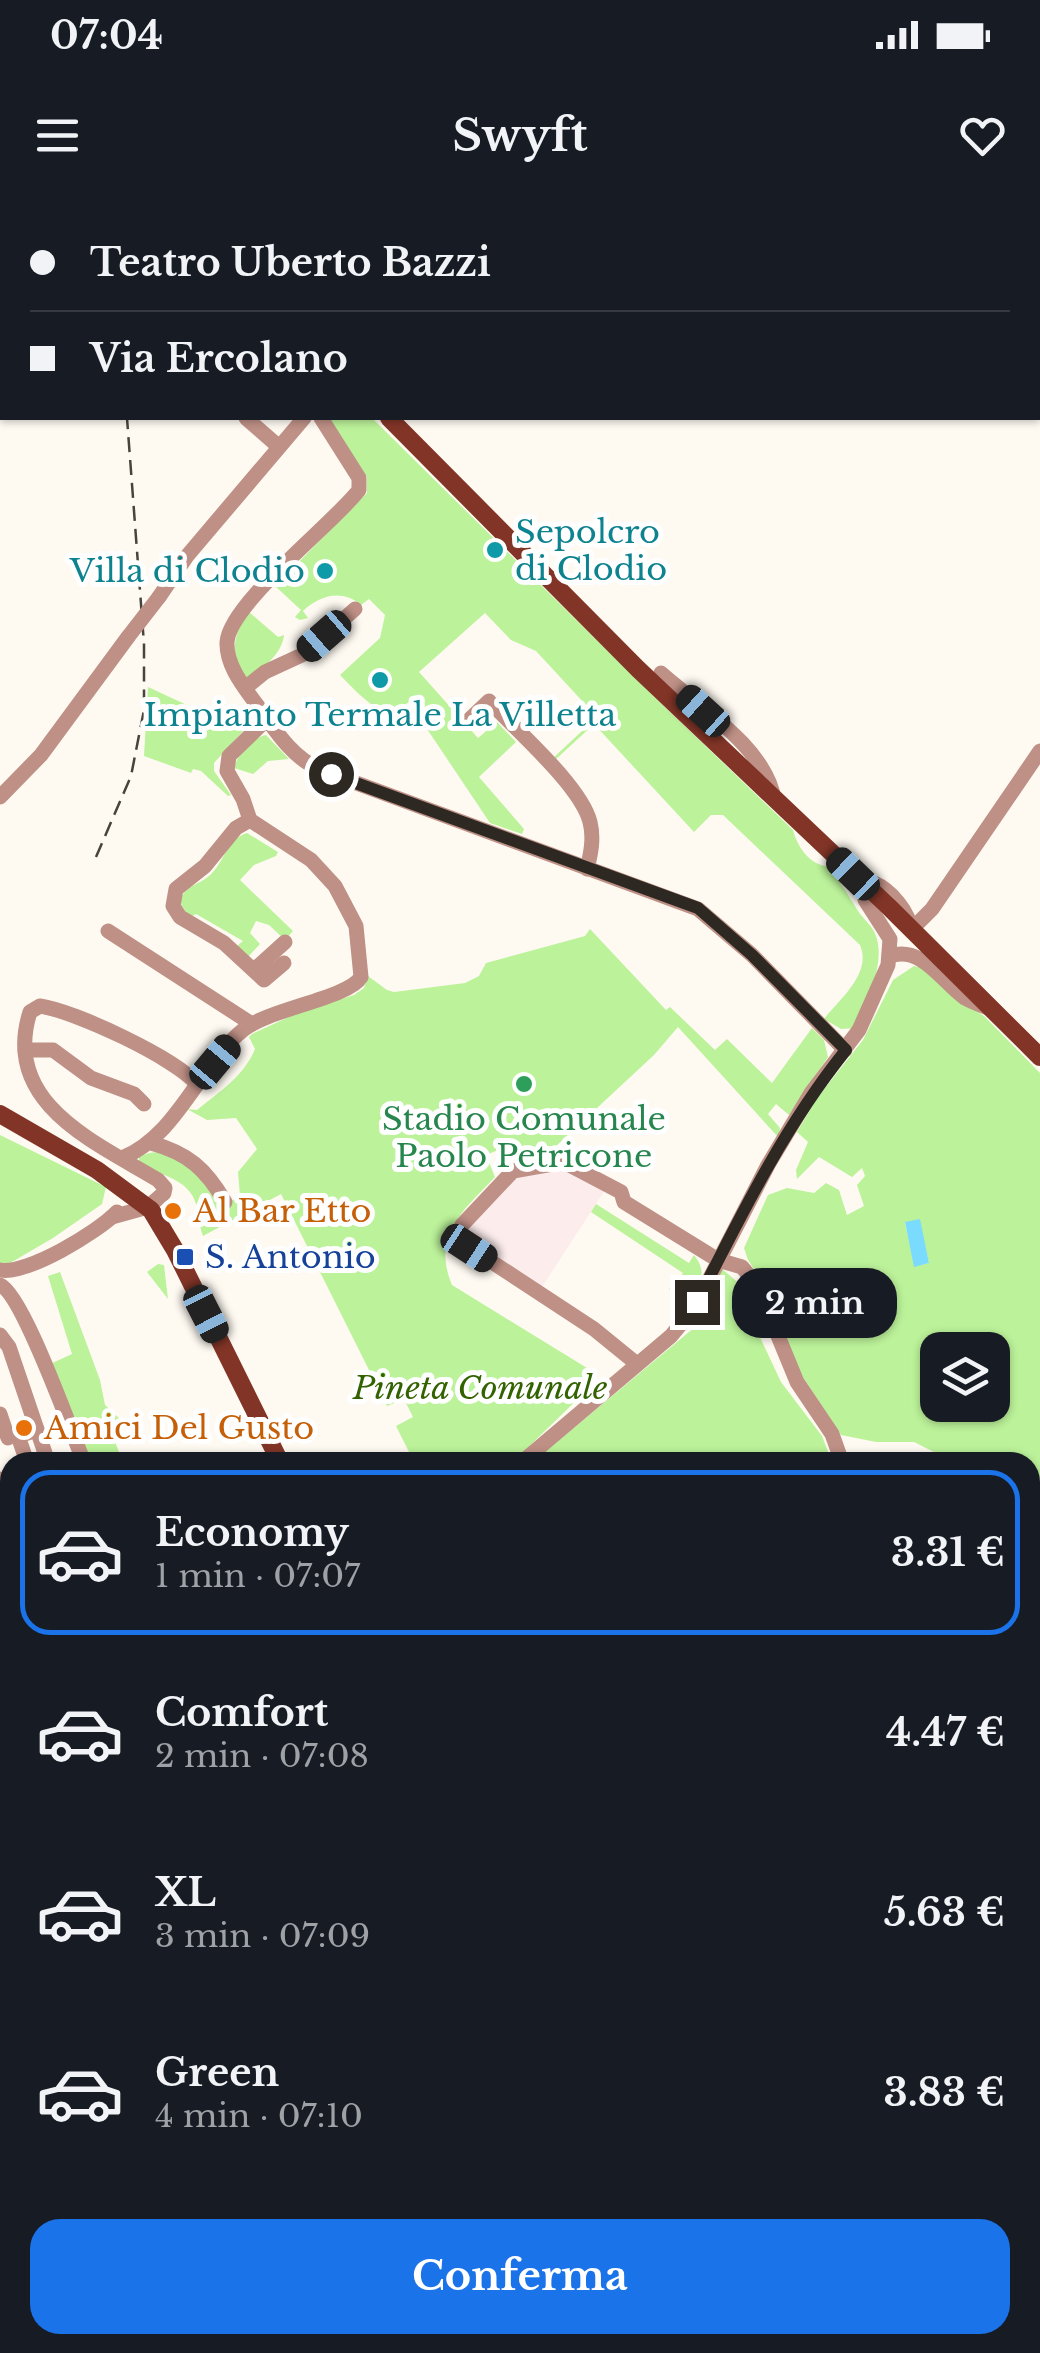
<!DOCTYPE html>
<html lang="it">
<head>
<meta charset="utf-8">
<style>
	body { margin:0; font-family:"Libre Baskerville",serif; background:#20242c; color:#f1f3f6; height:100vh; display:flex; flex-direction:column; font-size:38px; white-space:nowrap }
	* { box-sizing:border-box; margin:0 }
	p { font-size:32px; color:#9ea1a6 }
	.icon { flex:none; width:55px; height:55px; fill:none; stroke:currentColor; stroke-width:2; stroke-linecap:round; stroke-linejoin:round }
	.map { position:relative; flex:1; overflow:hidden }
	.drawer { position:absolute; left:0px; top:1252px; width:1040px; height:902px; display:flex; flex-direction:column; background:#171b24; border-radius:30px 30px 0 0; box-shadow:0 2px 8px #0004 }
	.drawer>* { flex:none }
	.guide { position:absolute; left:0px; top:0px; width:1040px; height:220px; box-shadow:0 2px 8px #0004; display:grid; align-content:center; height:220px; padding:0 30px; background:#171b24 }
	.buttons { position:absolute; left:920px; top:1132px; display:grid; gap:20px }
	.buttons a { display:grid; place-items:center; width:90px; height:90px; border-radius:20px; background:#171b24; box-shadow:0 2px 8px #0004; font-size:50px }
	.end { position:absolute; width:45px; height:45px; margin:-22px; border:12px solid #2d2922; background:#fff; box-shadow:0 0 0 5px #fff }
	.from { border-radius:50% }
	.bubble { position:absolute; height:70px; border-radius:30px; background:#171b24; box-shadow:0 2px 8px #0004; font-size:32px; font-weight:700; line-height:70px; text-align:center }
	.car { position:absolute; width:30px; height:60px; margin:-30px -15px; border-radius:12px; box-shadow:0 0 8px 2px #0007; background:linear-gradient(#222 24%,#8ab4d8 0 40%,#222 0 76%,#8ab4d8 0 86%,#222 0) }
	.guide b { display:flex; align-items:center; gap:35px; height:95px; font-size:38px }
	.guide b+b { border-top:2px solid #363941 }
	.guide i { width:25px; height:25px; background:#f1f3f6 }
	ul { padding:18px 0 0; list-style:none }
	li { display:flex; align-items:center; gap:30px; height:165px; margin:0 20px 15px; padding:0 10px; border:5px solid transparent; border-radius:30px }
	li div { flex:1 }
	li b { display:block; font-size:38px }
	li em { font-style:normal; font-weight:700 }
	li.current { border-color:#1a73e8 }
	li>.icon { width:90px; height:90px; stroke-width:1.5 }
	.button { display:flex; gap:20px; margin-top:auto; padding:20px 30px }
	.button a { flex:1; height:115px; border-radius:30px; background:#1a73e8; color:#fff; font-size:40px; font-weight:700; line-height:115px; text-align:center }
	.status { display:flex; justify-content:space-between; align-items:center; height:70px; padding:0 50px; background:#171b24; direction:ltr }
	.status svg { height:28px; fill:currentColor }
	header { display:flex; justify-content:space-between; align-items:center; height:130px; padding:0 30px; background:#171b24; font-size:45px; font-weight:700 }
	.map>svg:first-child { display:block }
</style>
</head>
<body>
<div class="status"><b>07:04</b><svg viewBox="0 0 49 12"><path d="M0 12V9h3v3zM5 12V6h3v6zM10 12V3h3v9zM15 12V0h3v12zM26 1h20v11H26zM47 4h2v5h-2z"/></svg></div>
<header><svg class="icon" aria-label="menu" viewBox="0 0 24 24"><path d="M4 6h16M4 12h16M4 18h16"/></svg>Swyft<svg class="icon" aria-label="heart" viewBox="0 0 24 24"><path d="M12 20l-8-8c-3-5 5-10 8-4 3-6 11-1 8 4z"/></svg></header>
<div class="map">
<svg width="1040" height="2153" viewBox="0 0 1040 2153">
	<rect width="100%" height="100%" fill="#fefaf2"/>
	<polygon fill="#fcecec" points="564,968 605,990 540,1090 468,1043 465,1025 515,976"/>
	<g fill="#bcf29a" fill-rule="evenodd">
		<path d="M328,218H372L646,489L793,630C797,646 809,664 826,666C841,682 847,693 858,711C864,720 873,726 876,736C886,765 866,801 857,828L841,829L824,819C841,798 872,773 860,745L723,615H711L694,632L594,524L554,561L552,559L597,517L536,451L511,440L485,413L419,472L478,538L497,522L516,542L479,577L524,629L522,634L490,623L409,502C404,505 400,510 395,512C379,518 350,485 340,475L380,438L385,415L369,399L361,405C342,389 320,395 303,411L308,418L300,420L295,417L301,410L275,386L367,293V277Z"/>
		<path d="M249,412L278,437L284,435C282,454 264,467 247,481C230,456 231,437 249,412Z"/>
		<polygon points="148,487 243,531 214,563 214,571 231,595 228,596 201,571 193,569 191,573 144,556"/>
		<path d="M266,535L289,559L268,561L253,574L234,568C237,555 252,538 266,535Z"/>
		<path d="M247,633L278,652L276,656L254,665L240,680L293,731L285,740L269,725L256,721L250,733L260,744L248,757L237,746L243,741L196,714L189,718L180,702C184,685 197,686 209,676C224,663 227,639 247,633Z"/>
		<path d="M590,729L666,810L670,807L715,850L727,839L772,883L812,828L824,840L828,857L789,915L776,904L768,914L780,928L778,937L678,827L654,855L541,960L523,964L503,948L486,955L495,977C464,1010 431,1035 452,1085L587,1168L589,1188L513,1262H414L396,1226L413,1217L404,1199L387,1206L281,994L203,1036C199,1025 199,1015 196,1004C189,979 160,975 139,964V957C174,938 204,981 220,1007L240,996L238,972L257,949L236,918L207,920L187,909L197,910C219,892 244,876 255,849L249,837L252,834L302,811L354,795L364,788L368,776L387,790L394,792L465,783L479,776L486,763L585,736Z"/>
		<path d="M914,766L924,768L955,797L984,816L1040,873V1319L1030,1320V1262H954L914,1242H876L841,1235L787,1153L759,1077L748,1060L744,1048L768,995L787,988L814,993L826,983L839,990L847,1015L864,1006L857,985L865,976L862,968L852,977L819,957L797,979L796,970L808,942L797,932L817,898L863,840L893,780ZM919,1020L929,1063L915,1066L905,1023ZM938,1150H992V1205H938Z"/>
		<polygon points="0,935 106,987 102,1004 53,1038 5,1066 0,1066"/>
		<path d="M596,1004L689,1063L694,1055C708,1073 700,1083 691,1100L669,1089L683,1073L591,1012Z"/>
		<polygon points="158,1064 164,1065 168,1099 147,1072"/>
		<polygon points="722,1069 746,1089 758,1133 781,1182 822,1236 832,1262 533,1262 695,1127"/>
		<polygon points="60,1072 100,1180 105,1205 122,1221 115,1242 123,1262 90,1262 48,1165 72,1154 48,1076"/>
		<polygon points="1030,1713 1040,1730 1040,1844 1031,1865"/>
		<polygon points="595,2145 725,2145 723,2153 596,2153"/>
	</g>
	<polygon fill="#7bdbfe" points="920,1019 929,1063 914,1067 905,1022"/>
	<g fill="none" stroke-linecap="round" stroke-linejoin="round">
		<g stroke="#be9086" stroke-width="15">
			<polyline points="218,0 220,2"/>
			<polyline points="310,2 321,0"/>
			<polyline points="347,2 349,0"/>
			<polyline points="609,2 612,0"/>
			<polyline points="794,2 796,0"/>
			<polyline points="246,218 278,246"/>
			<path d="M321,218L359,278V290C332,325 230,403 227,442C226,466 244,487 257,505C275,530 292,558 321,570L698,709L752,755L845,850"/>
			<polyline points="159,397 187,356 304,218"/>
			<path d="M661,473C698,506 766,548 774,599"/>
			<polyline points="245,488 265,472 304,454 355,409"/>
			<path d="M469,520L489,501C516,530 581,586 590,622C594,638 591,653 587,669"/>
			<polyline points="0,597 41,555 128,437"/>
			<polyline points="250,620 236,628 205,666 176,689 173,706 180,717 224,743 264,780 284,763"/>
			<polyline points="108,731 252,824"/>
			<path d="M890,756C922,745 942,782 965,798C972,802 980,805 988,808"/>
			<polyline points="254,770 285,742"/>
			<polyline points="25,850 53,850 91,878 134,894 144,904"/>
			<path d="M151,943C188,953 206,969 225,1002"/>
			<path d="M122,958C178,935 198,867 243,830C268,809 349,798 361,777L356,726L335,686L311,660L250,620L243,599L227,571L229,556L267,519"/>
			<path d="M112,1017L148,1007L164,993L165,988L158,980C95,942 1,903 30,812L40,806C75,811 175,858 197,884"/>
			<path d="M0,1070C27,1075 98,1032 117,1012"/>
			<path d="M0,1085C23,1094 71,1232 84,1262"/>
			<polyline points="0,1135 9,1147 48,1262"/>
			<polyline points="637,1164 594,1129 463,1043 459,1033 462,1025 513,971 564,962 621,992 624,1002 718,1060 742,1067 757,1085 797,1182 832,1234 842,1262"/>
			<polyline points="0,1214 8,1238"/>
			<polyline points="27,1262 18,1236 37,1230"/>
			<path d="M522,1262L671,1136L695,1107L768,965L811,893L859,830L888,765L890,739L865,700L867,687L874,683C891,690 909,712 911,730L932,709L1040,551"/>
			<polyline points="0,1279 10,1303"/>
			<polyline points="1030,1333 1040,1327"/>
			<polyline points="0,1714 10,1720"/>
			<polyline points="0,1800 10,1810"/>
			<polyline points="204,2145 207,2153"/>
		</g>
		<g stroke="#823527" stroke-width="18">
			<polyline points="153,0 155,2"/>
			<polyline points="206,0 208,2"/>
			<polyline points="389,218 638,469 889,707 1040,857"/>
			<polyline points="0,914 97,970 151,1010 175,1050 280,1262"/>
			<polyline points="1030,2088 1040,2022"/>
			<polyline points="435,2145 438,2153"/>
			<polyline points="512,2145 513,2153"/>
			<polyline points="1020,2153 1021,2145"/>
		</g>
		<polyline stroke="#6a0c00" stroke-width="20" points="192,0 194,2"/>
		<g stroke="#48443d" stroke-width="2.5" stroke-dasharray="15 8" stroke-linecap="butt">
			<polyline points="108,0 108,2"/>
			<polyline points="96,657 131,576 144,510 144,444 127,218"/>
			<polyline points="0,1750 10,1761"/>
			<polyline points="306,2145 308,2153"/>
		</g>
		<polyline stroke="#be9086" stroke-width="15" points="128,437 159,397"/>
	</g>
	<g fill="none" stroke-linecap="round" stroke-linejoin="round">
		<path stroke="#2d2922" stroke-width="12" d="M331,574L698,708L752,755L846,850C784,927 741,1015 697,1102"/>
	</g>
	<g fill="#0f9aa8" stroke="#fff" stroke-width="4">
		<circle cx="495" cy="350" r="10"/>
		<circle cx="325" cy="371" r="10"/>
		<circle cx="380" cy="480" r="10"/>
	</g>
	<circle fill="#2e9e5b" stroke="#fff" stroke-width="4" cx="524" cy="884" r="10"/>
	<g fill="#e8710a" stroke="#fff" stroke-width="4">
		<circle cx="173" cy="1011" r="10"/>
		<circle cx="24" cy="1228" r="10"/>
	</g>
	<rect fill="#1a4fb4" stroke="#fff" stroke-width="4" x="175" y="1047" width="20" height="20" rx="5"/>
	<g text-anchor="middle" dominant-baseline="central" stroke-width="10" stroke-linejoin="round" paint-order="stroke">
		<g font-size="32" fill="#0d838f" stroke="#fff" text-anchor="start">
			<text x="515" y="332">Sepolcro<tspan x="515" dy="37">di Clodio</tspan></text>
			<text x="305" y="371" text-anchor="end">Villa di Clodio</text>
			<text x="380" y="515" text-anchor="middle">Impianto Termale La Villetta</text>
		</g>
		<g font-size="32" fill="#27864d" stroke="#fff">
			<text x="524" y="919">Stadio Comunale<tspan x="524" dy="37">Paolo Petricone</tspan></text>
		</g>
		<g font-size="32" fill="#c56008" stroke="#fff" text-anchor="start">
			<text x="193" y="1011">Al Bar Etto</text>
			<text x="44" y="1228">Amici Del Gusto</text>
		</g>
		<g font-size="32" fill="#164399" stroke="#fff" text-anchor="start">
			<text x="205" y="1057">S. Antonio</text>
		</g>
		<g font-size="32" font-style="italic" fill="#336201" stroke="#fff">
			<text x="480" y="1188">Pineta Comunale</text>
		</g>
	</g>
</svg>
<div class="buttons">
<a><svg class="icon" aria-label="layers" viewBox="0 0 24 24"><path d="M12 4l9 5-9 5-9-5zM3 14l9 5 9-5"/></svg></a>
</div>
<i class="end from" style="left:331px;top:574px"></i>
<i class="end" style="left:697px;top:1102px"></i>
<div class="bubble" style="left:732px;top:1068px;width:165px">2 min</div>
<i class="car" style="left:324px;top:436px;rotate:229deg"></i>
<i class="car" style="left:703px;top:511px;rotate:312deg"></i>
<i class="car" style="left:853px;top:674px;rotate:314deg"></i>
<i class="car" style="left:215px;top:862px;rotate:40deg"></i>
<i class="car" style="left:469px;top:1048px;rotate:123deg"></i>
<i class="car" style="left:206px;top:1114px;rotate:153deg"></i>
<div class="guide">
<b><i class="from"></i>Teatro Uberto Bazzi</b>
<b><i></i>Via Ercolano</b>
</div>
<section class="drawer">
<ul>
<li class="current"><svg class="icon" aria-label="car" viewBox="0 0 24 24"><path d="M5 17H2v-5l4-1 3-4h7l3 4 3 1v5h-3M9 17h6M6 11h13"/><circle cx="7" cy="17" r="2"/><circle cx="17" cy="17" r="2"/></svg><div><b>Economy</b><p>1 min · 07:07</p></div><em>3.31 €</em></li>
<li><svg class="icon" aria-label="car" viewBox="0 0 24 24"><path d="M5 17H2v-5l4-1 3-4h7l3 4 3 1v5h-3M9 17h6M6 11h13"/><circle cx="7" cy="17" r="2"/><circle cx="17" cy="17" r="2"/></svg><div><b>Comfort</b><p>2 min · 07:08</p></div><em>4.47 €</em></li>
<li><svg class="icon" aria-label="car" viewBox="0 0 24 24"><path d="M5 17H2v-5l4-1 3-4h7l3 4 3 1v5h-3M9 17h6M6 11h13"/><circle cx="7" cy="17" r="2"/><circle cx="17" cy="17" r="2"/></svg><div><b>XL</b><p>3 min · 07:09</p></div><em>5.63 €</em></li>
<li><svg class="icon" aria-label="car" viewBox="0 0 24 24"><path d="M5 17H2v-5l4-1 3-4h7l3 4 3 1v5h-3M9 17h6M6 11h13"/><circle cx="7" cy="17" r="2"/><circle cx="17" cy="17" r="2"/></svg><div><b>Green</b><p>4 min · 07:10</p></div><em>3.83 €</em></li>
</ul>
<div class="button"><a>Conferma</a></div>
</section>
</div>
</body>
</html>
